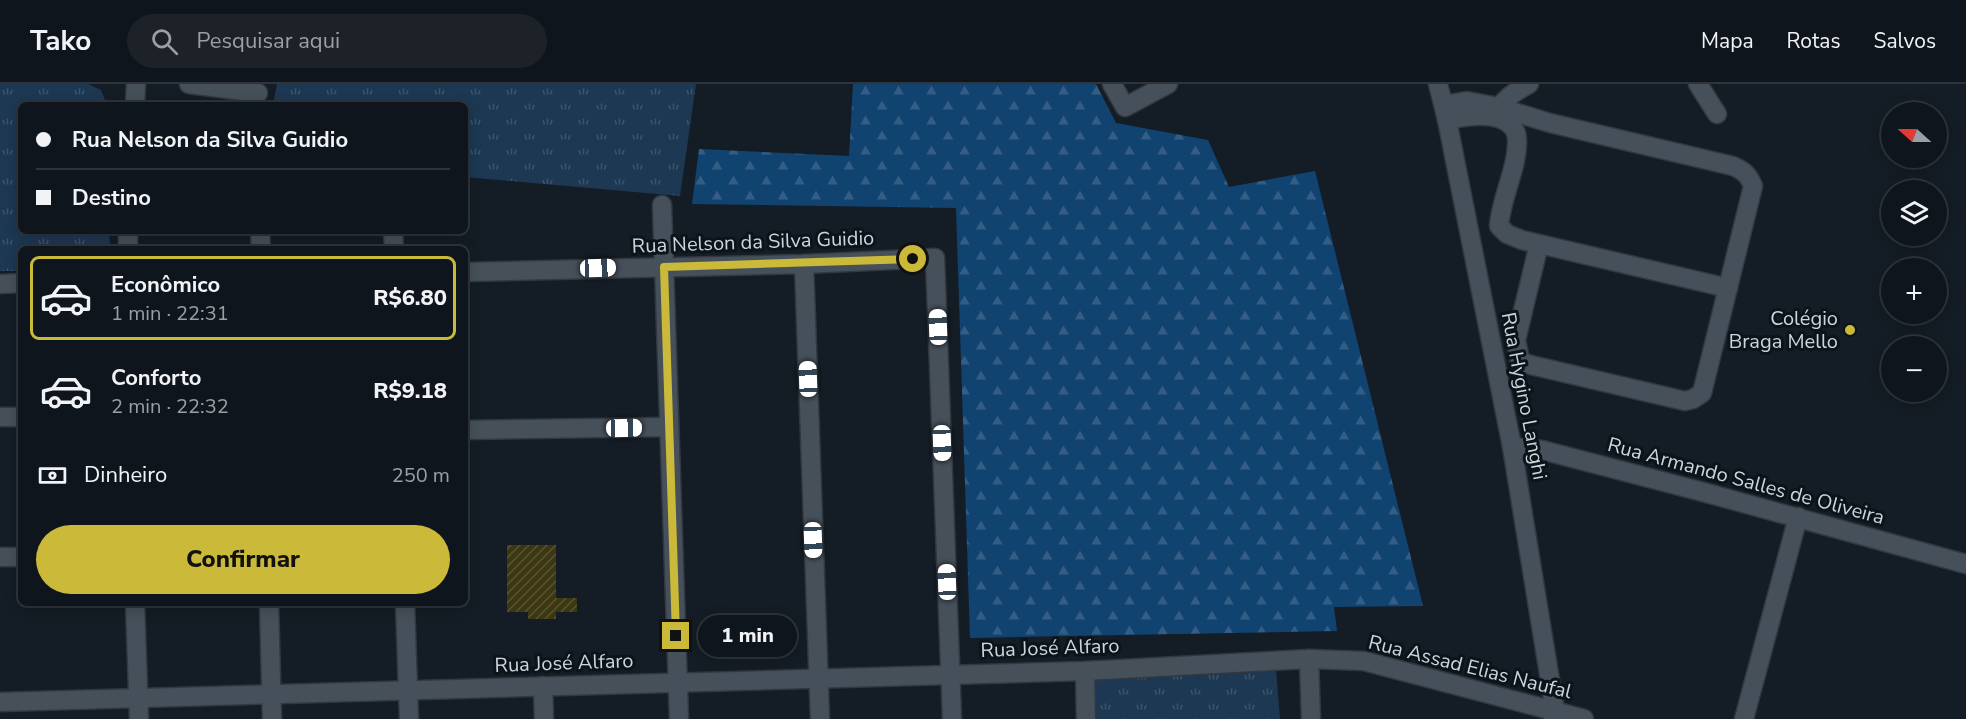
<!DOCTYPE html>
<html lang="pt">
<head>
<meta charset="utf-8">
<style>
	body { margin:0; font-family:"Nunito Sans",sans-serif; background:#1d2229; color:#f1f3f6; height:100vh; display:flex; flex-direction:column; font-size:22px; white-space:nowrap }
	* { box-sizing:border-box; margin:0 }
	p { font-size:20px; color:#9b9fa3 }
	.icon { flex:none; width:33px; height:33px; fill:none; stroke:currentColor; stroke-width:2; stroke-linecap:round; stroke-linejoin:round }
	.map { position:relative; flex:1; overflow:hidden }
	.details { position:absolute; left:18px; top:162px; width:450px; height:360px; display:flex; flex-direction:column; background:#0f151c; border-radius:9px; box-shadow:0 3px 15px #0003,0 0 0 2px #2f343b }
	.details>* { flex:none }
	.hud { position:absolute; left:18px; top:18px; width:450px; height:132px; border-radius:9px; box-shadow:0 3px 15px #0003,0 0 0 2px #2f343b; display:grid; align-content:center; height:132px; padding:0 18px; background:#0f151c }
	.needle { width:39px; rotate:291deg }
	.tools { position:absolute; left:1881px; top:18px; display:grid; gap:12px }
	.tools a { display:grid; place-items:center; width:66px; height:66px; border-radius:50%; background:#0f151c; box-shadow:0 3px 15px #0003,0 0 0 2px #2f343b; font-size:30px }
	.end { position:absolute; width:27px; height:27px; margin:-14px; border:8px solid #cbba39; background:#111; box-shadow:0 0 0 3px #111 }
	.from { border-radius:50% }
	.bubble { position:absolute; height:42px; border-radius:21px; background:#0f151c; box-shadow:0 3px 15px #0003,0 0 0 2px #2f343b; font-size:20px; font-weight:800; line-height:42px; text-align:center }
	.car { position:absolute; width:18px; height:36px; margin:-18px -9px; border-radius:8px; box-shadow:0 0 4px 2px #0007; background:linear-gradient(#fff 24%,#345 0 40%,#fff 0 76%,#345 0 86%,#fff 0) }
	.hud b { display:flex; align-items:center; gap:21px; height:57px; font-size:22px }
	.hud b+b { border-top:2px solid #2f343b }
	.hud i { width:15px; height:15px; background:#f1f3f6 }
	ul { padding:10px 0 0; list-style:none }
	li { display:flex; align-items:center; gap:18px; height:84px; margin:0 12px 9px; padding:0 6px; border:3px solid transparent; border-radius:9px }
	li div { flex:1 }
	li b { display:block; font-size:22px }
	li em { font-style:normal; font-weight:800 }
	li.current { border-color:#cbba39 }
	li>.icon { width:54px; height:54px; stroke-width:1.5 }
	.pay { display:flex; align-items:center; gap:15px; height:66px; padding:0 18px; font-size:22px }
	.pay p { margin-inline-start:auto }
	.action { display:flex; gap:12px; margin-top:auto; padding:12px 18px }
	.action a { flex:1; height:69px; border-radius:36px; background:#cbba39; color:#111; font-size:24px; font-weight:800; line-height:69px; text-align:center }
	header { display:flex; align-items:center; gap:36px; box-sizing:border-box; height:84px; padding:0 30px; background:#0f151c; border-bottom:2px solid #2f343b }
	header strong { font-size:28px }
	nav { display:flex; gap:33px; margin-inline-start:auto; font-size:21px }
	.search { width:420px; height:54px; background:#1d2229; display:flex; align-items:center; gap:15px; box-sizing:border-box; padding:0 21px; border-radius:33px; color:#9b9fa3; font-size:22px }
	.map>svg:first-child { display:block }
</style>
</head>
<body>
<header>
<strong>Tako</strong>
<div class="search"><svg class="icon" aria-label="search" viewBox="0 0 24 24"><circle cx="10" cy="10" r="6"/><path d="M15 15l6 6"/></svg>Pesquisar aqui</div>
<nav><a>Mapa</a><a>Rotas</a><a>Salvos</a></nav>
</header>
<div class="map">
<svg width="1966" height="635" viewBox="0 0 1966 635">
	<defs>
		<pattern id="grass-tufts" width="24" height="20" patternUnits="userSpaceOnUse" patternTransform="scale(1.5)"><rect width="24" height="20" fill="#1d3853"/><path d="M3 7l-1-3M5 7V3M7 7l1-3M15 17l-1-3M17 17v-4M19 17l1-3" fill="none" stroke="#3d546b"/></pattern>
		<pattern id="forest-firs" width="22" height="20" patternUnits="userSpaceOnUse" patternTransform="scale(1.5)"><rect width="22" height="20" fill="#114371"/><path d="M5 1l3.5 6h-7zM16 11l3.5 6h-7z" fill="#335d85"/></pattern>
		<pattern id="building-hatch" width="6" height="6" patternUnits="userSpaceOnUse" patternTransform="scale(1.5)"><rect width="6" height="6" fill="#3d3711"/><path d="M-1 1l2-2M0 6l6-6M5 7l2-2" fill="none" stroke="#585333"/></pattern>
	</defs>
	<rect width="100%" height="100%" fill="#141c25"/>
	<g fill="url(#grass-tufts)">
		<polygon points="0,0 88,0 101,6 107,21 21,21 21,147 109,147 110,162 107,165 21,165 21,187 0,187"/>
		<polygon points="277,0 696,0 680,112 465,93 465,21 273,21"/>
		<polygon points="1276,585 1280,635 1096,635 1095,594"/>
	</g>
	<polygon fill="url(#forest-firs)" points="853,0 1096,0 1116,39 1208,56 1229,103 1315,87 1423,522 1334,523 1337,547 970,554 956,124 692,120 699,65 849,72"/>
	<polygon fill="url(#building-hatch)" points="507,461 556,461 556,514 577,514 577,528 556,528 556,535 528,535 528,528 507,528"/>
	<g fill="none" stroke-linecap="round" stroke-linejoin="round">
		<defs>
			<g id="minor">
				<polyline points="189,0 258,9"/>
				<polyline points="1112,0 1125,23 1168,0"/>
				<polyline points="1438,0 1447,36 1512,363 1555,627 1553,635"/>
				<polyline points="1698,0 1717,30"/>
				<polyline points="135,21 136,0"/>
				<path d="M1444,21L1467,17L1498,23L1550,39L1733,82C1744,87 1748,90 1753,102L1702,309L1693,315L1685,317L1531,281L1520,277L1516,256L1539,160"/>
				<path d="M1495,33C1500,17 1514,8 1529,0"/>
				<path d="M1447,36C1459,34 1472,31 1484,32C1499,32 1517,39 1517,56C1518,83 1501,114 1499,142L1507,150L1522,156L1728,204"/>
				<polyline points="662,121 679,635"/>
				<polyline points="260,147 261,165"/>
				<polyline points="393,147 394,165"/>
				<polyline points="128,165 128,147"/>
				<polyline points="804,180 820,635"/>
				<polyline points="465,188 804,180 935,174 952,635"/>
				<polyline points="0,200 21,199"/>
				<polyline points="0,333 21,333"/>
				<polyline points="465,346 669,343"/>
				<polyline points="1512,363 1542,366 1703,408 1966,480"/>
				<polyline points="0,473 21,473"/>
				<polyline points="135,519 139,635"/>
				<polyline points="269,519 272,635"/>
				<polyline points="405,519 409,635"/>
				<polyline points="1309,575 1311,635"/>
				<polyline points="1085,587 1086,635"/>
				<polyline points="543,602 544,635"/>
				<polyline points="0,618 1085,587 1309,575 1364,577 1584,635"/>
				<polyline points="1744,635 1798,433"/>
			</g>
		</defs>
		<use href="#minor" stroke="#33383f" stroke-width="21"/>
		<use href="#minor" stroke="#46505a" stroke-width="18"/>
	</g>
	<g fill="none" stroke-linecap="round" stroke-linejoin="round">
		<polyline stroke="#cbba39" stroke-width="8" points="676,552 664,183 913,175"/>
	</g>
	<circle fill="#cbba39" stroke="#0b131b" stroke-width="2" cx="1850" cy="246" r="6"/>
	<g text-anchor="middle" dominant-baseline="central" stroke-width="6" stroke-linejoin="round" paint-order="stroke">
		<g font-size="20" fill="#cfd4db" stroke="#0b131b">
			<text transform="translate(753 158) rotate(-2)">Rua Nelson da Silva Guidio</text>
			<text transform="translate(1524 312) rotate(79)">Rua Hygino Langhi</text>
			<text transform="translate(1746 397) rotate(15)">Rua Armando Salles de Oliveira</text>
			<text transform="translate(1050 564) rotate(-2)">Rua José Alfaro</text>
			<text transform="translate(564 579) rotate(-2)">Rua José Alfaro</text>
			<text transform="translate(1470 583) rotate(14)">Rua Assad Elias Naufal</text>
		</g>
		<g font-size="20" fill="#cfd4db" stroke="#0b131b" text-anchor="end">
			<text x="1838" y="234">Colégio<tspan x="1838" dy="23">Braga Mello</tspan></text>
		</g>
	</g>
</svg>
<div class="tools">
<a><svg class="needle" viewBox="-14 -14 28 28"><path d="M0-13l5 13h-10z" fill="#e53935"/><path d="M0 13l5-13h-10z" fill="#9b9fa3"/></svg></a>
<a><svg class="icon" aria-label="layers" viewBox="0 0 24 24"><path d="M12 4l9 5-9 5-9-5zM3 14l9 5 9-5"/></svg></a>
<a>+</a>
<a>−</a>
</div>
<i class="end from" style="left:913px;top:175px"></i>
<i class="end" style="left:676px;top:552px"></i>
<div class="bubble" style="left:698px;top:531px;width:99px">1 min</div>
<i class="car" style="left:598px;top:184px;rotate:88deg"></i>
<i class="car" style="left:938px;top:243px;rotate:358deg"></i>
<i class="car" style="left:808px;top:295px;rotate:358deg"></i>
<i class="car" style="left:624px;top:344px;rotate:89deg"></i>
<i class="car" style="left:942px;top:359px;rotate:178deg"></i>
<i class="car" style="left:813px;top:456px;rotate:178deg"></i>
<i class="car" style="left:947px;top:498px;rotate:358deg"></i>
<div class="hud">
<b><i class="from"></i>Rua Nelson da Silva Guidio</b>
<b><i></i>Destino</b>
</div>
<section class="details">
<ul>
<li class="current"><svg class="icon" aria-label="car" viewBox="0 0 24 24"><path d="M5 17H2v-5l4-1 3-4h7l3 4 3 1v5h-3M9 17h6M6 11h13"/><circle cx="7" cy="17" r="2"/><circle cx="17" cy="17" r="2"/></svg><div><b>Econômico</b><p>1 min · 22:31</p></div><em>R$6.80</em></li>
<li><svg class="icon" aria-label="car" viewBox="0 0 24 24"><path d="M5 17H2v-5l4-1 3-4h7l3 4 3 1v5h-3M9 17h6M6 11h13"/><circle cx="7" cy="17" r="2"/><circle cx="17" cy="17" r="2"/></svg><div><b>Conforto</b><p>2 min · 22:32</p></div><em>R$9.18</em></li>
</ul>
<div class="pay"><svg class="icon" aria-label="cash" viewBox="0 0 24 24"><path d="M3 7h18v10H3z"/><circle cx="12" cy="12" r="2"/></svg>Dinheiro<p>250 m</p></div>
<div class="action"><a>Confirmar</a></div>
</section>
</div>
</body>
</html>
